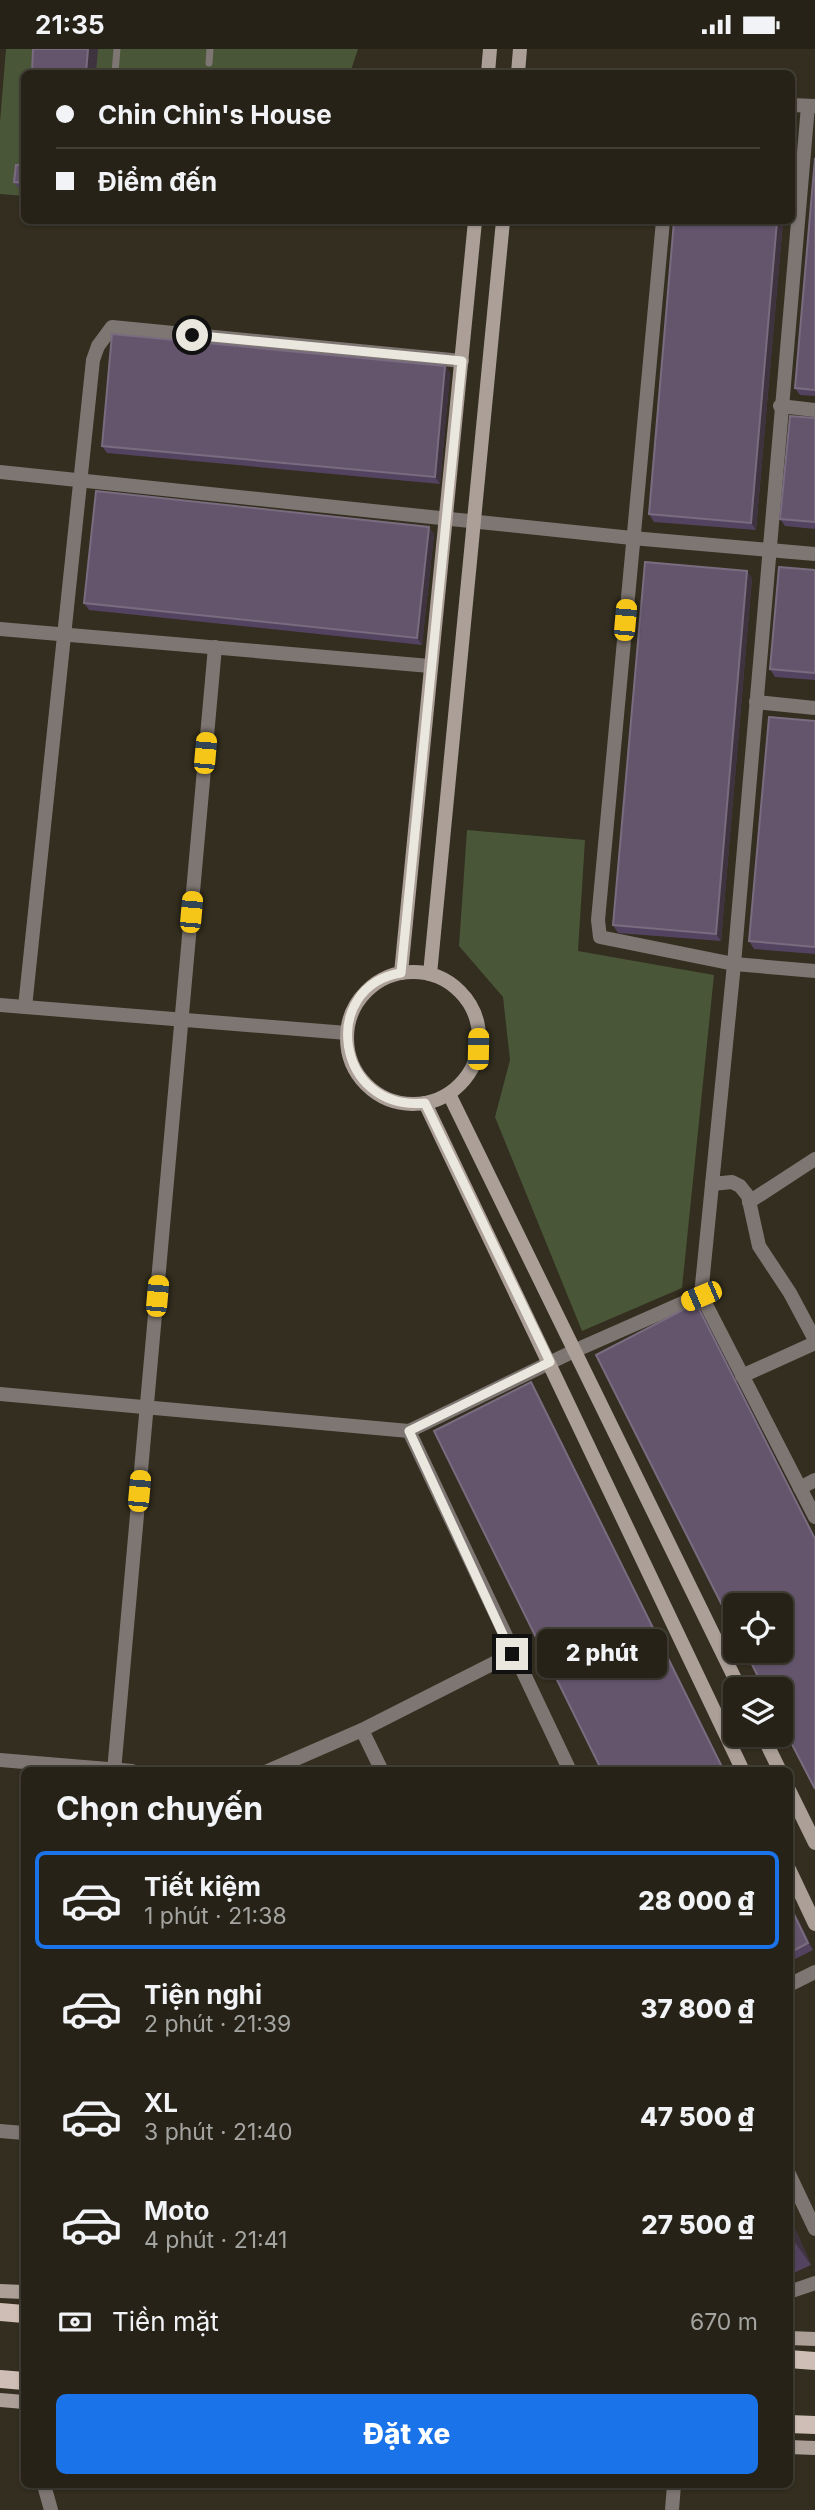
<!DOCTYPE html>
<html lang="vi">
<head>
<meta charset="utf-8">
<style>
	body { margin:0; font-family:Inter,sans-serif; background:#322f24; color:#f1f3f6; height:100vh; display:flex; flex-direction:column; font-size:26px; white-space:nowrap }
	* { box-sizing:border-box; margin:0 }
	p { font-size:23px; color:#a4a4a1 }
	.icon { flex:none; width:38px; height:38px; fill:none; stroke:currentColor; stroke-width:2; stroke-linecap:round; stroke-linejoin:round }
	.map { position:relative; flex:1; overflow:hidden }
	.side { position:absolute; left:21px; top:1718px; width:772px; height:721px; display:flex; flex-direction:column; background:#262217; border-radius:10px; box-shadow:0 2px 5px #0004,0 0 0 2px #423f36 }
	.side>* { flex:none }
	.banner { position:absolute; left:21px; top:21px; width:774px; height:154px; border-radius:10px; box-shadow:0 2px 5px #0004,0 0 0 2px #423f36; display:grid; align-content:center; height:154px; padding:0 35px; background:#262217 }
	.fabs { position:absolute; left:723px; top:1544px; display:grid; gap:14px }
	.fabs a { display:grid; place-items:center; width:70px; height:70px; border-radius:10px; background:#262217; box-shadow:0 2px 5px #0004,0 0 0 2px #423f36; font-size:35px }
	.end { position:absolute; width:32px; height:32px; margin:-16px; border:9px solid #eae7de; background:#111; box-shadow:0 0 0 4px #111 }
	.from { border-radius:50% }
	.bubble { position:absolute; height:49px; border-radius:10px; background:#262217; box-shadow:0 2px 5px #0004,0 0 0 2px #423f36; font-size:23px; font-weight:800; line-height:49px; text-align:center }
	.car { position:absolute; width:21px; height:42px; margin:-21px -10px; border-radius:9px; box-shadow:0 0 5px 2px #0007; background:linear-gradient(#f5c518 24%,#345 0 40%,#f5c518 0 76%,#345 0 86%,#f5c518 0) }
	.banner b { display:flex; align-items:center; gap:24px; height:66px; font-size:26px }
	.banner b+b { border-top:2px solid #423f36 }
	.banner i { width:18px; height:18px; background:#f1f3f6 }
	ul { padding:0; list-style:none }
	li { display:flex; align-items:center; gap:21px; height:98px; margin:0 14px 10px; padding:0 21px; border:4px solid transparent; border-radius:10px }
	li div { flex:1 }
	li b { display:block; font-size:26px }
	li em { font-style:normal; font-weight:800 }
	li.current { border-color:#1a73e8 }
	li>.icon { width:63px; height:63px; stroke-width:1.5 }
	h2 { padding:0 35px; font-size:32px; line-height:84px }
	.pay { display:flex; align-items:center; gap:18px; height:77px; padding:0 35px; font-size:26px }
	.pay p { margin-inline-start:auto }
	.cta { display:flex; gap:14px; margin-top:auto; padding:14px 35px }
	.cta a { flex:1; height:80px; border-radius:10px; background:#1a73e8; color:#fff; font-size:28px; font-weight:800; line-height:80px; text-align:center }
	.status { display:flex; justify-content:space-between; align-items:center; height:49px; padding:0 35px; background:#262217; direction:ltr }
	.status svg { height:19px; fill:currentColor }
	.map>svg:first-child { display:block }
</style>
</head>
<body>
<div class="status"><b>21:35</b><svg viewBox="0 0 49 12"><path d="M0 12V9h3v3zM5 12V6h3v6zM10 12V3h3v9zM15 12V0h3v12zM26 1h20v11H26zM47 4h2v5h-2z"/></svg></div>
<div class="map">
<svg width="815" height="2461" viewBox="0 0 815 2461">
	<rect width="100%" height="100%" fill="#332e1f"/>
	<g fill="#495637">
		<polygon points="6,0 358,0 350,24 24,24 24,147 0,145 0,73"/>
		<polygon points="467,781 585,791 578,902 714,926 682,1239 582,1282 495,1068 510,1011 503,948 459,897"/>
	</g>
	<g fill="none" stroke-linecap="round" stroke-linejoin="round">
		<g stroke="#7e7672" stroke-width="7">
			<polyline points="209,14 210,0"/>
			<polyline points="115,24 117,0"/>
		</g>
		<g stroke="#7e7672" stroke-width="14">
			<polyline points="791,56 815,57"/>
			<polyline points="808,57 734,915 701,1246 815,1468"/>
			<polyline points="663,172 598,871 600,888 734,915 815,922"/>
			<polyline points="780,357 815,361"/>
			<polyline points="0,423 632,489 815,505"/>
			<polyline points="0,580 430,617"/>
			<polyline points="756,653 815,659"/>
			<polyline points="0,956 347,984"/>
			<polyline points="25,958 93,311 98,297 112,278 462,312"/>
			<polyline points="712,1135 732,1133 740,1137 748,1147 759,1197 790,1244 815,1291"/>
			<polyline points="749,1153 815,1110"/>
			<polyline points="742,1327 815,1294"/>
			<polyline points="0,1345 409,1382 574,1302 701,1246"/>
			<polyline points="409,1382 570,1722"/>
			<polyline points="800,1439 815,1431"/>
			<polyline points="362,1681 382,1722"/>
			<polyline points="0,1711 132,1722"/>
			<polyline points="114,1722 215,598"/>
			<polyline points="268,1722 362,1681 512,1605"/>
			<polyline points="789,1936 815,1923"/>
			<polyline points="0,2082 24,2084"/>
			<polyline points="789,2125 815,2180"/>
			<polyline points="789,2243 815,2234"/>
			<polyline points="44,2436 51,2461"/>
			<polyline points="672,2461 674,2436"/>
		</g>
		<g stroke="#ab9f98" stroke-width="14">
			<polyline points="488,24 490,0"/>
			<polyline points="518,24 520,0"/>
			<circle cx="413" cy="989" r="66"/>
			<polyline points="401,924 475,172"/>
			<polyline points="430,925 503,172"/>
			<polyline points="449,1045 740,1640"/>
			<polyline points="425,1054 743,1722"/>
			<polyline points="762,1685 780,1722"/>
			<polyline points="789,1741 815,1794"/>
			<polyline points="789,1820 815,1875"/>
			<polyline points="0,2242 24,2243"/>
			<polyline points="789,2289 815,2290"/>
			<polyline points="0,2351 24,2353"/>
			<polyline points="789,2398 815,2399"/>
		</g>
		<g stroke="#cebeb5" stroke-width="18">
			<polyline points="0,2263 24,2265"/>
			<polyline points="789,2310 815,2312"/>
			<polyline points="0,2330 24,2332"/>
			<polyline points="789,2375 815,2376"/>
		</g>
	</g>
	<g fill="#534360">
		<polygon points="815,109 815,347 800,346 795,339"/>
		<polygon points="24,116 24,141 19,140 14,133"/>
		<polygon points="674,172 783,172 756,481 654,473 649,465"/>
		<polygon points="445,317 450,324 440,435 107,404 102,397"/>
		<polygon points="815,369 815,480 785,477 780,470"/>
		<polygon points="434,485 422,596 89,561 84,554"/>
		<polygon points="815,521 815,631 775,628 770,620"/>
		<polygon points="752,529 721,892 618,884 613,876"/>
		<polygon points="815,672 815,905 754,900 749,892"/>
		<polygon points="789,1852 813,1901 789,1913"/>
		<polygon points="789,2166 811,2216 789,2226"/>
	</g>
	<g fill="#403340">
		<polygon points="88,0 98,0 96,24 86,24"/>
		<polygon points="777,172 783,172 756,481 751,474"/>
		<polygon points="445,317 450,324 440,435 435,428"/>
		<polygon points="429,478 434,485 422,596 417,589"/>
		<polygon points="747,522 752,529 721,892 716,885"/>
		<polygon points="696,1254 701,1261 815,1488 815,1490"/>
		<polygon points="531,1333 536,1341 725,1722 724,1722"/>
		<polygon points="789,1852 813,1901 808,1894 789,1855"/>
		<polygon points="789,2166 811,2216 789,2185"/>
	</g>
	<g fill="#64556d" stroke="#796c7f" stroke-width="2">
		<polygon points="33,0 88,0 86,24 32,24"/>
		<polygon points="815,109 815,341 795,339"/>
		<polygon points="16,116 24,116 24,134 14,133"/>
		<polygon points="674,172 777,172 751,474 649,465"/>
		<polygon points="112,285 445,317 435,428 102,397"/>
		<polygon points="790,367 815,369 815,473 780,470"/>
		<polygon points="96,442 429,478 417,589 84,554"/>
		<polygon points="645,513 747,522 716,885 613,876"/>
		<polygon points="779,518 815,521 815,624 770,620"/>
		<polygon points="769,668 815,672 815,898 749,892"/>
		<polygon points="696,1254 815,1490 815,1740 780,1672 780,1640 764,1640 745,1601 780,1601 780,1556 735,1556 735,1582 596,1306"/>
		<polygon points="531,1333 724,1722 602,1722 434,1382"/>
		<polygon points="789,1855 808,1894 789,1904"/>
	</g>
	<g fill="none" stroke-linecap="round" stroke-linejoin="round">
		<path stroke="#eae7de" stroke-width="9" d="M192,286L462,312L401,924C319,937 335,1063 425,1054L550,1313L409,1382L512,1605"/>
	</g>
</svg>
<div class="fabs">
<a><svg class="icon" aria-label="locate" viewBox="0 0 24 24"><circle cx="12" cy="12" r="6"/><path d="M12 2v4M12 18v4M2 12h4M18 12h4"/></svg></a>
<a><svg class="icon" aria-label="layers" viewBox="0 0 24 24"><path d="M12 4l9 5-9 5-9-5zM3 14l9 5 9-5"/></svg></a>
</div>
<i class="end from" style="left:192px;top:286px"></i>
<i class="end" style="left:512px;top:1605px"></i>
<div class="bubble" style="left:537px;top:1580px;width:130px">2 phút</div>
<i class="car" style="left:625px;top:571px;rotate:5deg"></i>
<i class="car" style="left:205px;top:704px;rotate:5deg"></i>
<i class="car" style="left:191px;top:863px;rotate:5deg"></i>
<i class="car" style="left:478px;top:1000px;rotate:1deg"></i>
<i class="car" style="left:157px;top:1247px;rotate:5deg"></i>
<i class="car" style="left:701px;top:1247px;rotate:247deg"></i>
<i class="car" style="left:139px;top:1442px;rotate:5deg"></i>
<div class="banner">
<b><i class="from"></i>Chin Chin's House</b>
<b><i></i>Điểm đến</b>
</div>
<section class="side">
<h2>Chọn chuyến</h2>
<ul>
<li class="current"><svg class="icon" aria-label="car" viewBox="0 0 24 24"><path d="M5 17H2v-5l4-1 3-4h7l3 4 3 1v5h-3M9 17h6M6 11h13"/><circle cx="7" cy="17" r="2"/><circle cx="17" cy="17" r="2"/></svg><div><b>Tiết kiệm</b><p>1 phút · 21:38</p></div><em>28 000 ₫</em></li>
<li><svg class="icon" aria-label="car" viewBox="0 0 24 24"><path d="M5 17H2v-5l4-1 3-4h7l3 4 3 1v5h-3M9 17h6M6 11h13"/><circle cx="7" cy="17" r="2"/><circle cx="17" cy="17" r="2"/></svg><div><b>Tiện nghi</b><p>2 phút · 21:39</p></div><em>37 800 ₫</em></li>
<li><svg class="icon" aria-label="car" viewBox="0 0 24 24"><path d="M5 17H2v-5l4-1 3-4h7l3 4 3 1v5h-3M9 17h6M6 11h13"/><circle cx="7" cy="17" r="2"/><circle cx="17" cy="17" r="2"/></svg><div><b>XL</b><p>3 phút · 21:40</p></div><em>47 500 ₫</em></li>
<li><svg class="icon" aria-label="car" viewBox="0 0 24 24"><path d="M5 17H2v-5l4-1 3-4h7l3 4 3 1v5h-3M9 17h6M6 11h13"/><circle cx="7" cy="17" r="2"/><circle cx="17" cy="17" r="2"/></svg><div><b>Moto</b><p>4 phút · 21:41</p></div><em>27 500 ₫</em></li>
</ul>
<div class="pay"><svg class="icon" aria-label="cash" viewBox="0 0 24 24"><path d="M3 7h18v10H3z"/><circle cx="12" cy="12" r="2"/></svg>Tiền mặt<p>670 m</p></div>
<div class="cta"><a>Đặt xe</a></div>
</section>
</div>
</body>
</html>
